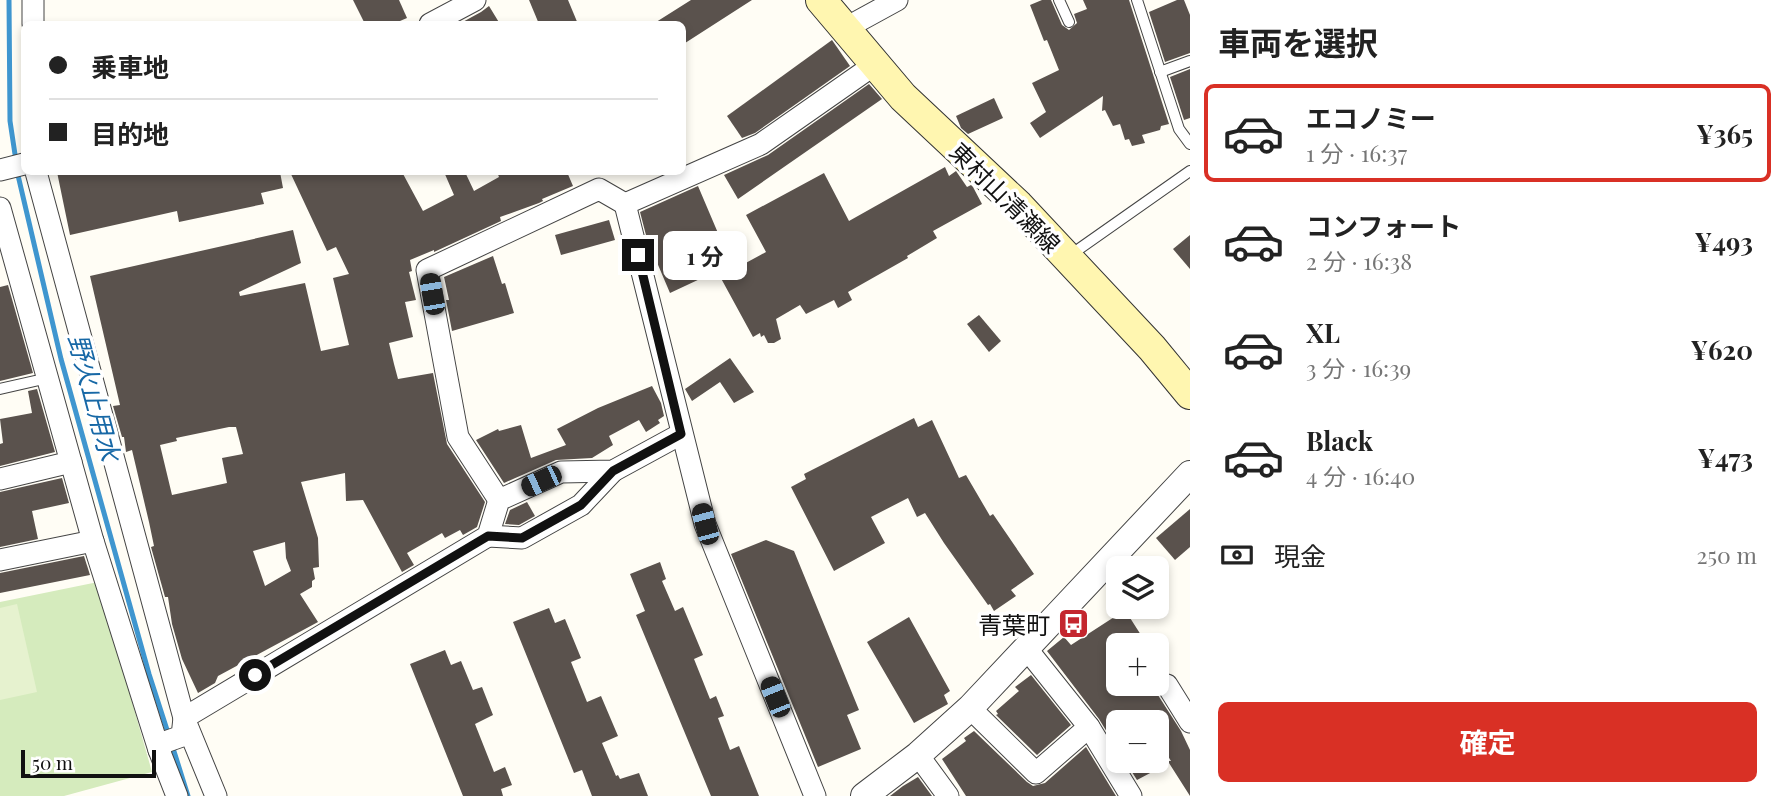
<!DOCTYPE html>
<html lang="ja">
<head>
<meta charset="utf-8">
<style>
	body { margin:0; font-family:"Playfair Display","Noto Sans JP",serif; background:#f2f2f2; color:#222; height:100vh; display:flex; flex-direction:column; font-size:26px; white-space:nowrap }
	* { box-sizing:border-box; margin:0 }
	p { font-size:23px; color:#767676 }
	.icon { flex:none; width:38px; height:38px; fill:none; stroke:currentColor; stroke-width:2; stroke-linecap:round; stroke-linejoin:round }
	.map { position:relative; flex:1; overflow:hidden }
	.panel { display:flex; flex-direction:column; background:#fff; width:595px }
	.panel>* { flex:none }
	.banner { position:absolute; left:21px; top:21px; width:665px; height:154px; border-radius:10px; box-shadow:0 4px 10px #0003; display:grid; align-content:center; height:154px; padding:0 28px; background:#fff }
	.controls { position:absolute; left:1106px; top:556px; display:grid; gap:14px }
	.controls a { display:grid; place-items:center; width:63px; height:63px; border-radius:10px; background:#fff; box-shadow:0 4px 10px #0003; font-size:35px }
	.scale { position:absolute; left:21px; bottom:18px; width:135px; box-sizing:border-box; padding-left:7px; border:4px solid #111; border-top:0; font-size:19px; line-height:24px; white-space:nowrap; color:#111; -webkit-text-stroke:5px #fff; paint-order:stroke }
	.end { position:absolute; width:32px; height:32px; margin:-16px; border:9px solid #111; background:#fff; box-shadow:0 0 0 4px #fff }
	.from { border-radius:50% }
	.bubble { position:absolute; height:49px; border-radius:10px; background:#fff; box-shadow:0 4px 10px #0003; font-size:23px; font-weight:700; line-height:49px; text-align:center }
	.car { position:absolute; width:21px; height:42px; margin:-21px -10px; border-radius:9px; box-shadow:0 0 5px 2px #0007; background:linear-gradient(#222 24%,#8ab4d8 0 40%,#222 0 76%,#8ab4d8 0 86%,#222 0) }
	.banner b { display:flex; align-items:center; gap:24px; height:66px; font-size:26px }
	.banner b+b { border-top:2px solid #e0e0e0 }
	.banner i { width:18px; height:18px; background:#222 }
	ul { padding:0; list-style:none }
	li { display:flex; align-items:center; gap:21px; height:98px; margin:0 14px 10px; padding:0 14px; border:4px solid transparent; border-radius:10px }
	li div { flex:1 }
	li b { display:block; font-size:26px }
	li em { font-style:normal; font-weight:700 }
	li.current { border-color:#d93025 }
	li>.icon { width:63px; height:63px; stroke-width:1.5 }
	h2 { padding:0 28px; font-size:32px; line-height:84px }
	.pay { display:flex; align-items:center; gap:18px; height:77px; padding:0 28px; font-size:26px }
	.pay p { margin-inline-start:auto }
	.action { display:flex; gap:14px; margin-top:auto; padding:14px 28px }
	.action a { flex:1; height:80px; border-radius:10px; background:#d93025; color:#fff; font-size:28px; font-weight:700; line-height:80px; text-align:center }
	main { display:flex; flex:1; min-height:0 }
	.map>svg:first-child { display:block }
</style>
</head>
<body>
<main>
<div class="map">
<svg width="1190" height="796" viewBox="0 0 1190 796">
	<rect width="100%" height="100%" fill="#fffdf5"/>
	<polygon fill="#d5ebbd" points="98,582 152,772 64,796 0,796 0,602"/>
	<polygon fill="#e6f2cf" points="17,604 37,692 0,700 0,608"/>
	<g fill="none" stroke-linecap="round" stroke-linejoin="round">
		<g stroke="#3f96cf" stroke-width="5">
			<polyline points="9,0 10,121 16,161"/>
			<polyline points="17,171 61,359 149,674 169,736"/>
			<polyline points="172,745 188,796"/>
		</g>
	</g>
	<g fill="#5a524d" fill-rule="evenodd">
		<polygon points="353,0 399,0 407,18 393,24 365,24"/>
		<polygon points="529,0 568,0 578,24 539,24"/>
		<polygon points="691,0 752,0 682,45 682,24 653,24"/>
		<polygon points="1042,0 1051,0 1062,25 1069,30 1077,23 1074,14 1087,9 1083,0 1129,0 1169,124 1161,126 1160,130 1142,135 1145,143 1132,146 1129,139 1125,140 1120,124 1113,126 1105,110 1102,111 1103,96 1040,138 1030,123 1046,112 1032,83 1059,70 1047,40 1044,41 1030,5"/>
		<polygon points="1177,0 1184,0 1190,15 1190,53 1165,62 1149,12"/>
		<polygon points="489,6 500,24 459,24 481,12"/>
		<polygon points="832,40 850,66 755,133 742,138 727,116"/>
		<polygon points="1190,69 1190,118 1184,120 1170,77"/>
		<polygon points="869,84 882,99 738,199 724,175 768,155"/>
		<polygon points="994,98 1003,118 968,134 961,128 956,116"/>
		<polygon points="945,167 949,176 956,171 967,187 971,185 973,187 982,204 933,231 937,238 907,256 908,258 848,292 852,300 838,308 834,300 806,314 800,305 776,319 781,339 774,343 768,343 764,335 761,337 760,333 753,337 717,271 670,293 647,239 640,212 698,186 732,266 740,261 742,265 766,252 746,215 824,173 849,221"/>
		<polygon points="57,172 280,172 283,188 261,193 264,204 179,222 177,211 70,235"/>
		<path d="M290,172H402L423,211L454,195L444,172H465L474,191L499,177L497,172H567L573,186L542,199L543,201L539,203L500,217L501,221L434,252V250L410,260L412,271L409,272L416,300L405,302L413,337L389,343L394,364L398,379L433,373L447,444L485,502L477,527L463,535L460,530L445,538L442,533L407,553L414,565L402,572L363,500L346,501L345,473L301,482L318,538L319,567L313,568L315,579L312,581V587L300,594L318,622L218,676L215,683L198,693L182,659L172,624L168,597H165L151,547L154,546L149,522L132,450L126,452L124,437H122L113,406L120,405L90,276L293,230L301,263L239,292L240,296L305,283L321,351L349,345L333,278L349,274L336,247L327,251ZM229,427H236L243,454L222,458L227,483L172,495L160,445L177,441L176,438ZM285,542L286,558L291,571L265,586L253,551Z"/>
		<polygon points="609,220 615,240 561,255 555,235"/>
		<polygon points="1190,235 1190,269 1173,249"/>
		<polygon points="493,256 502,284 505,283 514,313 452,331 446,300 449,300 444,277"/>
		<polygon points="8,285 33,373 0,381 0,287"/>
		<polygon points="979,315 1001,341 989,352 967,324"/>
		<polygon points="730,358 754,392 734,403 720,382 692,401 685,389"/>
		<polygon points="652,386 661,403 664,416 658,420 660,423 646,432 639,420 609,436 613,445 592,458 556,460 504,483 476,440 498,429 499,431 521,425 531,458 566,445 557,429 598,408"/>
		<polygon points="37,389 55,452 0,466 0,444 3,443 0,419 32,413 28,391"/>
		<polygon points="914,418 918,427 932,420 959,478 966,475 990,516 993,514 1034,574 1011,590 1016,596 994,611 990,604 988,605 944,543 925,513 917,517 908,498 871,517 885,543 834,571 791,487 806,479 804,474"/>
		<polygon points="62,478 69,503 32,511 38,539 0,547 0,492"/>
		<polygon points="527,502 535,516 519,525 505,524 510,510"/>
		<polygon points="1190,509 1190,547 1175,560 1156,538"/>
		<polygon points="766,540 794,551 859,710 847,715 861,749 818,767 731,554"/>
		<polygon points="84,556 90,575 0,593 0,573"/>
		<polygon points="660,562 666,579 662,581 675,611 683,607 703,655 694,659 710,699 716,696 724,716 718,718 730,750 739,746 759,796 711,796 636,615 645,611 630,574"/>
		<polygon points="549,608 555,623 565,619 581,658 571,662 587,702 601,696 618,736 602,743 616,776 618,775 620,779 639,773 648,796 592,796 582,770 574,773 513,622"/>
		<polygon points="1125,610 1148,646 1118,646 1118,684 1154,684 1156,692 1181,731 1190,750 1190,796 1169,763 1137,780 1125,761 1171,761 1157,738 1157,723 1118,723 1118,750 1099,719 1047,651 1064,637 1071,645"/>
		<polygon points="909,617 950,691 944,695 948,704 914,723 867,642"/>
		<polygon points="445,650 451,665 461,661 473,690 482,687 493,715 475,724 494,772 505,767 512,785 501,789 503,796 463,796 410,664"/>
		<polygon points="1031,675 1071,725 1037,755 996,715 998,714 996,711 1019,691 1015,687"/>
		<polygon points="974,731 1027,782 1033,786 1045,783 1086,747 1116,796 966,796 942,759 966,741 964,738"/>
		<polygon points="918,777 932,796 890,796 903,786"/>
	</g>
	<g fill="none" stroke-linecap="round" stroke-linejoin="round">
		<defs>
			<g id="service">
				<polyline points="1059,0 1069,22"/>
				<polyline points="1137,0 1179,129 1190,144"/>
				<polyline points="1160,72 1190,61"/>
				<polyline points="1069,256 1190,171"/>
				<polyline points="0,389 48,378"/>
			</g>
			<g id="minor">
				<polyline points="33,0 33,24"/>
				<polyline points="430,24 475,0"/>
				<polyline points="844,29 897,0"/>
				<polyline points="0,170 24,164"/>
				<polyline points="36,172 184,718 216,796"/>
				<polyline points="0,208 93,541 159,750 177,796"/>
				<polyline points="0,479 71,462"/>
				<polyline points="499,500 458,437 427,270 599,189 625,204"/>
				<polyline points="488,536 522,538 581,505 613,471"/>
				<polyline points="0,560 93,541"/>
				<polyline points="1167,685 1190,722"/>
				<polyline points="970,708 1036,773 1089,727 1026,648"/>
				<polyline points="1089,727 1131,796"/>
				<polyline points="159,750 165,742 182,736 184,718 488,536 499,500 561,472 613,471 681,434"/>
				<polyline points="918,755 948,796"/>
				<polyline points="815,796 705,524 625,204 761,144 874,65"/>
			</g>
			<polyline id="tertiary" points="864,796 918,755 970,708 1190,474"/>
			<polyline id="secondary" points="821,0 903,97 1018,205 1152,348 1190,394"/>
		</defs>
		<use href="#service" stroke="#444" stroke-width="12"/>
		<use href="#minor" stroke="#444" stroke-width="23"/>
		<use href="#tertiary" stroke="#444" stroke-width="28"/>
		<use href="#secondary" stroke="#333" stroke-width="32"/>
		<use href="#service" stroke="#fff" stroke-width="10"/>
		<use href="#minor" stroke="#fff" stroke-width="21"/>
		<use href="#tertiary" stroke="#fff" stroke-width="26"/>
		<use href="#secondary" stroke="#fff6b0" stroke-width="30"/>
	</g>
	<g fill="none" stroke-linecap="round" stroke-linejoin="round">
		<polyline stroke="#111" stroke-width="9" points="255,675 488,536 522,538 581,505 613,471 681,434 638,255"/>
	</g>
	<defs>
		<symbol id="bus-square" viewBox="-11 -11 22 22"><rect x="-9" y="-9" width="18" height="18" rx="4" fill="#c4262e" stroke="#fff"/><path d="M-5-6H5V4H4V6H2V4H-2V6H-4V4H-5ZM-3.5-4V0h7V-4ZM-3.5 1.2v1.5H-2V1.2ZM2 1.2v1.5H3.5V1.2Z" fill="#fff"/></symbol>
	</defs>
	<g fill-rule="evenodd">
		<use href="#bus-square" x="1056" y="606" width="35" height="35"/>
	</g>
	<g text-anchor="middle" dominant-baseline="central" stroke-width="7" stroke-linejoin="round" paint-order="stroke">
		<g font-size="24" fill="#111" stroke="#fff">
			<text transform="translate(1006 197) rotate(45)">東村山清瀬線</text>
		</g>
		<g font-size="24" fill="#111" stroke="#fff" text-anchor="end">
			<text x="1050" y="624">青葉町</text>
		</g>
		<g font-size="26" font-style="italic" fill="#1768a6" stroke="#fff">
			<text transform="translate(95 397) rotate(75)">野火止用水</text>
		</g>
	</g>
</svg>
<div class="controls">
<a><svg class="icon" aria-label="layers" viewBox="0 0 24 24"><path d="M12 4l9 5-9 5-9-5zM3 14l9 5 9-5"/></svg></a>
<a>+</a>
<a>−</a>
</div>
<div class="scale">50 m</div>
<i class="end from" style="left:255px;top:675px"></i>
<i class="end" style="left:638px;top:255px"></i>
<div class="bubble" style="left:663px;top:231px;width:84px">1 分</div>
<i class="car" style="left:432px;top:294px;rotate:350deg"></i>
<i class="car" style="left:541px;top:481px;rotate:245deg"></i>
<i class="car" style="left:705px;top:524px;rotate:345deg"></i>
<i class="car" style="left:775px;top:697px;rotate:338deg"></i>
<div class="banner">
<b><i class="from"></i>乗車地</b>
<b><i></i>目的地</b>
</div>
</div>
<section class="panel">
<h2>車両を選択</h2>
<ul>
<li class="current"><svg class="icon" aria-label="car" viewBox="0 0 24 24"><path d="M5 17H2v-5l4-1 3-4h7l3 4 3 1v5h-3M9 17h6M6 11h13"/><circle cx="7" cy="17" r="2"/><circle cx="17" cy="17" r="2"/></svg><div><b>エコノミー</b><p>1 分 · 16:37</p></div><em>¥365</em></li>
<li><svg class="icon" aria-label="car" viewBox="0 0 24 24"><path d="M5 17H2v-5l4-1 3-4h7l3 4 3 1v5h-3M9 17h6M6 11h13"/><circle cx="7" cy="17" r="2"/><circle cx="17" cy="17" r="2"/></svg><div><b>コンフォート</b><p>2 分 · 16:38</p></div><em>¥493</em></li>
<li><svg class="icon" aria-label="car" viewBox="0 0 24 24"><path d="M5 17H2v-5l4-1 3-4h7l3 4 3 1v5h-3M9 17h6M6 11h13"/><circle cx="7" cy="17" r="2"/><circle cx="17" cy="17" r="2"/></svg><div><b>XL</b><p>3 分 · 16:39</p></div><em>¥620</em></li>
<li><svg class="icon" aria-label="car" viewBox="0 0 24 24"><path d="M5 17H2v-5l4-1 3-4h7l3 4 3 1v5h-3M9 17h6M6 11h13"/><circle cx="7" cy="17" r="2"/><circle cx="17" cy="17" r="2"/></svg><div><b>Black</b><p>4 分 · 16:40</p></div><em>¥473</em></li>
</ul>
<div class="pay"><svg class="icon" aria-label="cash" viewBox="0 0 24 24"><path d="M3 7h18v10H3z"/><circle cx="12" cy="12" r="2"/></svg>現金<p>250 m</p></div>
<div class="action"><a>確定</a></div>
</section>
</main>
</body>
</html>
